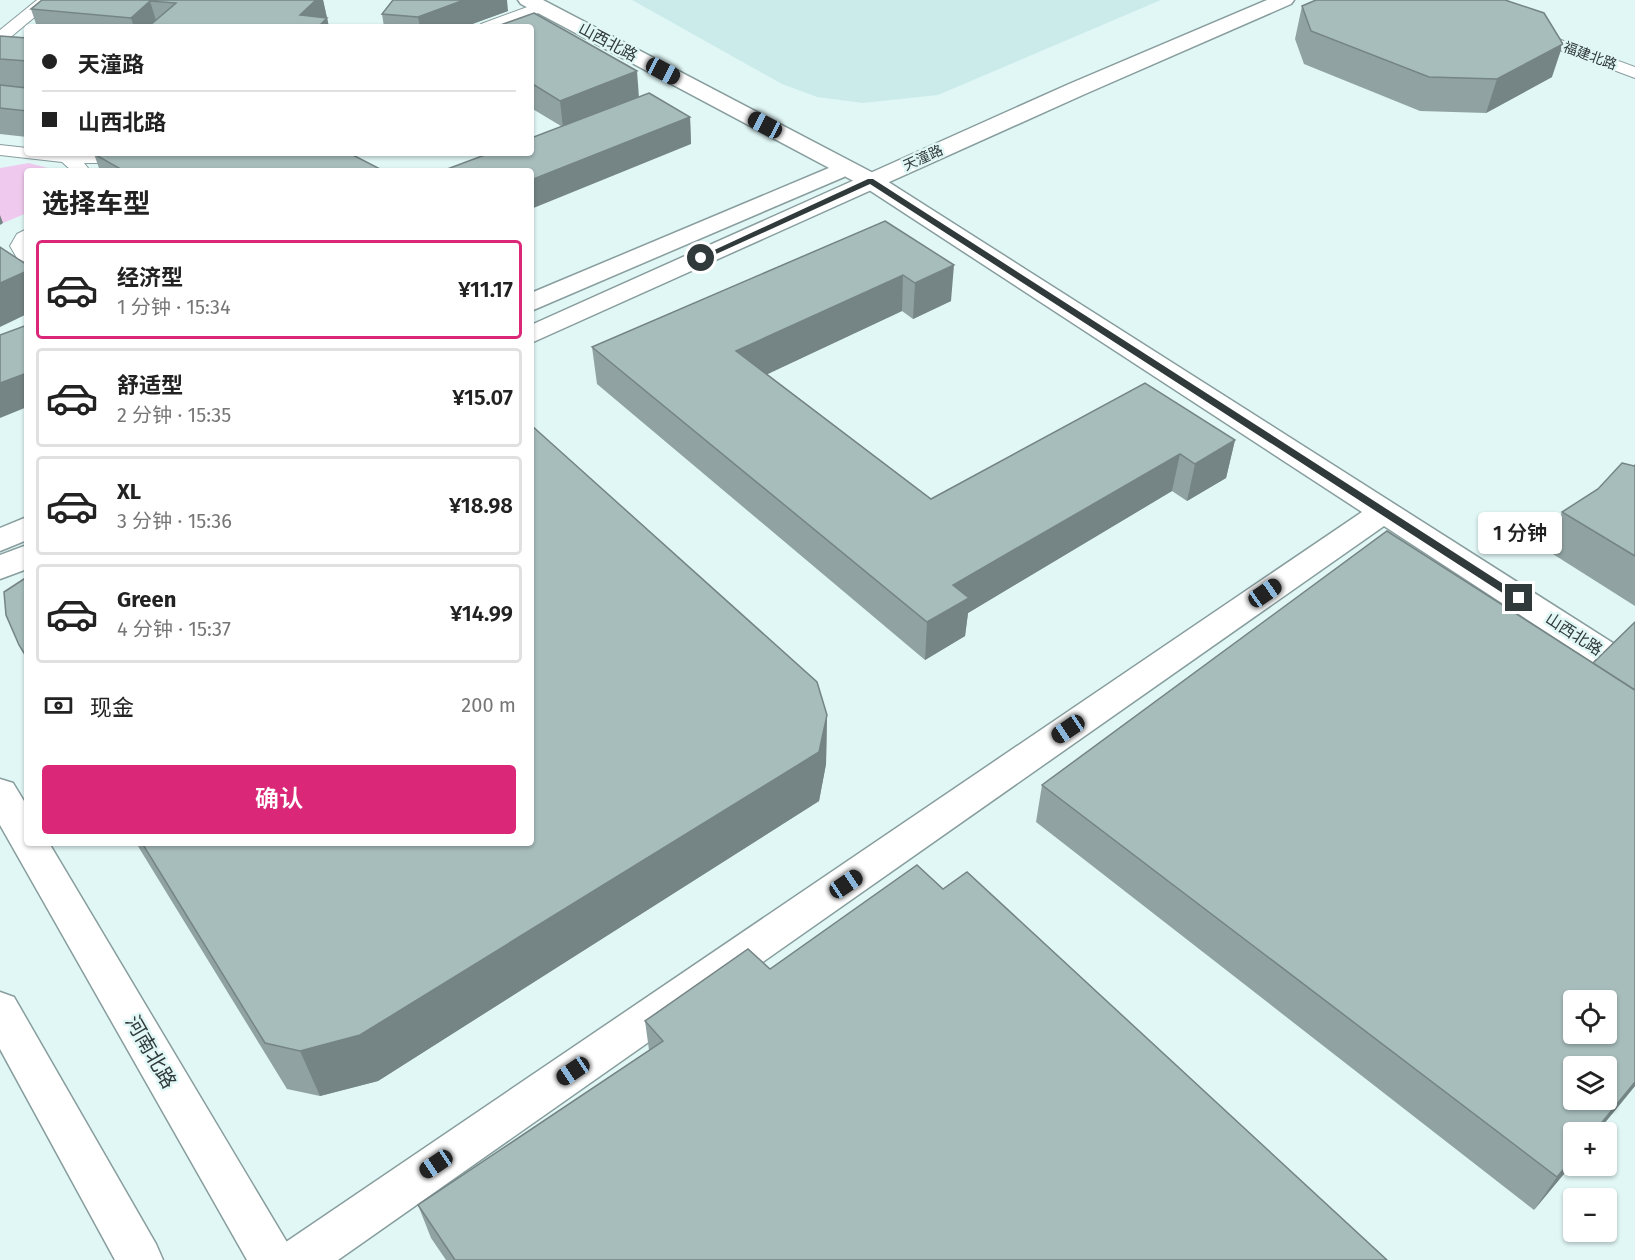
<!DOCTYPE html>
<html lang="zh">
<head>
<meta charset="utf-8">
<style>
	body { margin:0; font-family:"Fira Sans","Noto Sans SC",sans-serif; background:#f2f2f2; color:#222; height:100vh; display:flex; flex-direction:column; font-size:22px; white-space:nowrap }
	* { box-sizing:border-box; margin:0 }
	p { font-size:20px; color:#767676 }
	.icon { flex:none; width:33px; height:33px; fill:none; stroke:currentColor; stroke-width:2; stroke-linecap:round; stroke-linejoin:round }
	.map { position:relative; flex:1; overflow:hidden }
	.side { position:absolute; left:24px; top:168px; width:510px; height:678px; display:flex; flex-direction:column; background:#fff; border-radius:6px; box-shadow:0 2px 4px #0004 }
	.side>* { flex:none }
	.top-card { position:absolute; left:24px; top:24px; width:510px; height:132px; border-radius:6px; box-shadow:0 2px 4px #0004; display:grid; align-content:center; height:132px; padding:0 18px; background:#fff }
	.tools { position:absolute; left:1563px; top:990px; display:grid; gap:12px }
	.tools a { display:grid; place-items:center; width:54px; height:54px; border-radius:6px; background:#fff; box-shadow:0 2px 4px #0004; font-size:30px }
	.end { position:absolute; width:27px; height:27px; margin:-14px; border:8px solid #313a3a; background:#fff; box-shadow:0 0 0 3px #fff }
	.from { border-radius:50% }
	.bubble { position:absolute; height:42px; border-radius:6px; background:#fff; box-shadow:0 2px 4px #0004; font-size:20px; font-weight:600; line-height:42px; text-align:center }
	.car { position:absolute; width:18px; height:36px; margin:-18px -9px; border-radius:8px; box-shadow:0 0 4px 2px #0007; background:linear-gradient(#222 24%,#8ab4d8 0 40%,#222 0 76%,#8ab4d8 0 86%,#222 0) }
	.top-card b { display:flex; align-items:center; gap:21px; height:57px; font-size:22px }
	.top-card b+b { border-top:2px solid #e0e0e0 }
	.top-card i { width:15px; height:15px; background:#222 }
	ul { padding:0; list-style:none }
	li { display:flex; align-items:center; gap:18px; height:99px; margin:0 12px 9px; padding:0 6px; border:3px solid #e0e0e0; border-radius:6px }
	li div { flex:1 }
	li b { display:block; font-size:22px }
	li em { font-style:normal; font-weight:600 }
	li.selected { border-color:#db2777 }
	li>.icon { width:54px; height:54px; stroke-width:1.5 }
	h2 { padding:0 18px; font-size:27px; line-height:72px }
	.pay { display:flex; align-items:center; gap:15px; height:66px; padding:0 18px; font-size:22px }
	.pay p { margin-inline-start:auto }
	.primary-button { display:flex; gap:12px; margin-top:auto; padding:12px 18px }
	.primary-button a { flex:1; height:69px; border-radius:6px; background:#db2777; color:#fff; font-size:24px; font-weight:600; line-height:69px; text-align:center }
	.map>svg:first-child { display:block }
</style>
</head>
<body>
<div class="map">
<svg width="1635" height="1260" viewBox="0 0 1635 1260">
	<rect width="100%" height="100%" fill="#e0f7f6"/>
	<polygon fill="#cbebea" points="632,0 1161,0 938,95 863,103 817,97 782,84"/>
	<polygon fill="#efcaee" points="29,163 59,171 27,171 27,213 3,223 0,221 0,168"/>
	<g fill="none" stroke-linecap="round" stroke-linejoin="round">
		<defs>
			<g id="lane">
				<polygon points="37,0 55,0 6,41 0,43 0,30"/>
				<polygon points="541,2 549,7 546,10 502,27 479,27 481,24"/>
				<polygon points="1531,29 1635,67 1635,78 1525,37 1523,34 1525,31"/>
				<polygon points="0,145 27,148 27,153 151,153 148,157 115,163 84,163 88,168 86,171 72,171 62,162 0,155"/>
				<polygon points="27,229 27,263 17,258 10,246 17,234"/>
			</g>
			<polygon id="street" points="518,0 543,0 879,176 1635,657 1635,685 1623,682 1384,526 338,1260 276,1260 283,1244 1362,512 863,186 521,4"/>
			<g id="secondary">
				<polygon points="1267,0 1294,0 1291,4 1085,94 531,343 531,325 1069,84"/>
				<polygon points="836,165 844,167 848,172 844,177 531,311 531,293"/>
				<polygon points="27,517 27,540 0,551 0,528"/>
				<polygon points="27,545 27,569 0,579 0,555"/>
				<polygon points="0,779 13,783 27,806 27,843 49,843 288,1244 295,1260 247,1260 0,825"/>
				<polygon points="0,992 14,997 156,1244 163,1260 115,1260 0,1049"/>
			</g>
		</defs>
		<use href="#lane" stroke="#889d9d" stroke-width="2"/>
		<use href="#street" stroke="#889d9d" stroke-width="3"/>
		<use href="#secondary" stroke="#889d9d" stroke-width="3"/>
		<use href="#lane" fill="#fff" fill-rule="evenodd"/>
		<use href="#street" fill="#fff" fill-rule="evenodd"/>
		<use href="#secondary" fill="#fff" fill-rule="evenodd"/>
	</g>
	<g fill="#90a3a2">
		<polygon points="42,0 323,0 329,27 37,27 31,9"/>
		<polygon points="1302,6 1552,77 1486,113 1420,111 1304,64 1295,39"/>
		<polygon points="508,11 464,27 384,27 382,14"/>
		<polygon points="531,27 639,97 690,117 691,144 561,126 531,108"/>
		<polygon points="0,36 27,38 27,137 0,134"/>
		<polygon points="94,154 383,171 100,171"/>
		<polygon points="885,221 951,301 913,319 902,311 767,374 931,499 1235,440 1226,478 1187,501 1172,491 968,613 965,636 925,660 597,384 592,347"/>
		<polygon points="1635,465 1635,606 1545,549 1562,512"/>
		<polygon points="1635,622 1635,1086 1534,1210 1036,822 1042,785 1593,663"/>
		<polygon points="827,715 826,764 819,801 378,1081 320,1096 287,1089 136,843 531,843"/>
		<polygon points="943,889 1387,1260 446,1260 431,1238 418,1205 649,1050 645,1021 770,969"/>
	</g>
	<g fill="#758484">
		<polygon points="293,0 323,0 329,27 302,27"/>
		<polygon points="464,0 507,0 508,11 464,27 420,27 418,17"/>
		<polygon points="150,1 158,27 134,27 131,18"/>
		<polygon points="1563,44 1552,77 1486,113 1497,79"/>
		<polygon points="637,71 639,98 563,128 560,101"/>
		<polygon points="690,117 691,144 531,209 531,180"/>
		<polygon points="0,215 3,223 0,225"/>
		<polygon points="954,265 951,301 913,319 915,283"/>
		<polygon points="27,271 27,314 0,327 0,283"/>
		<polygon points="903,275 902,311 738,388 736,351"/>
		<polygon points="27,373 27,407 0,418 0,383"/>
		<polygon points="1235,440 1226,478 1187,501 1195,464"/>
		<polygon points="1180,454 1172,491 968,613 965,636 925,660 927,622 953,585"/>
		<polygon points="827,715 826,764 819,801 378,1081 320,1096 300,1051"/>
		<polygon points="1635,1082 1635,1086 1597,1132 1594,1132"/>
		<polygon points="1574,1157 1574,1162 1534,1210 1557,1177"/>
	</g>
	<g fill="#a7bdbc" stroke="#758484" stroke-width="1.5" fill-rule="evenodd">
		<polygon points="42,0 316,0 300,15 327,18 318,27 148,27 176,3 150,1 131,18 31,9"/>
		<polygon points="393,0 464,0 418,17 382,14"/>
		<polygon points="1316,0 1505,0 1544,13 1563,44 1497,79 1429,77 1311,31 1302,6"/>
		<polygon points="534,13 637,71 560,101 531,83 531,27 495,27"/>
		<polygon points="0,36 27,38 27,61 0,59"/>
		<polygon points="0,85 27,88 27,111 0,108"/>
		<polygon points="649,93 690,117 531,180 531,171 442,171 490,153 531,153 531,138"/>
		<polygon points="97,153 349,153 382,170 380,171 124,171 94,154"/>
		<polygon points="885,221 954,265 915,283 903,275 736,351 931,499 1145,383 1235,440 1195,464 1180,454 953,585 969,598 927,622 592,347"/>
		<polygon points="0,247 27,265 27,271 0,283"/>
		<polygon points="27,325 27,373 0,383 0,335"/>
		<polygon points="531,425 817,682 827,715 819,752 360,1035 300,1051 265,1043 142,843 531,843"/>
		<polygon points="1622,463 1634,466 1635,465 1635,556 1562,512 1598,489"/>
		<path d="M1387,531L1635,690V1082L1594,1132H1574V1157L1557,1177L1042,785ZM1574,1000H1606V1034H1574ZM1574,1066H1606V1100H1574Z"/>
		<polygon points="27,577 27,658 19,645 6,615 4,592"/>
		<polygon points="1635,622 1635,690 1593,663"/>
		<polygon points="917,865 943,889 967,872 1387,1260 455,1260 418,1205 663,1041 645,1021 748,949 770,969"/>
	</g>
	<polygon fill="#313a3a" points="868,179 873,179 1522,596 1522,601 1515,601 870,184 703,260 697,258"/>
	<g text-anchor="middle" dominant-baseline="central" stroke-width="5" stroke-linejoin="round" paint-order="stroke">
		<g font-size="14" fill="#313a3a" stroke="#e0f7f6">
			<text transform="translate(1590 56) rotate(20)">福建北路</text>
			<text transform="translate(923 158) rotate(-24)">天潼路</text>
		</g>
		<g font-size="16" fill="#313a3a" stroke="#e0f7f6">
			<text transform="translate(608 42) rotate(28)">山西北路</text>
			<text transform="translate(1574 634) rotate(33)">山西北路</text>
		</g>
		<g font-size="20" fill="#313a3a" stroke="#e0f7f6">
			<text transform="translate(151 1052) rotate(60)">河南北路</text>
		</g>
	</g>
</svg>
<div class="tools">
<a><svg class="icon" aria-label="locate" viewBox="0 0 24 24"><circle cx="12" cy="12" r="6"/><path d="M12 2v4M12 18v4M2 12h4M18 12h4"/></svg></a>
<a><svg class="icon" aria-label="layers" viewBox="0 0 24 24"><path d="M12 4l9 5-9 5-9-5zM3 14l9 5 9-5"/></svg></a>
<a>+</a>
<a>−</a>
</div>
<i class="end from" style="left:701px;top:258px"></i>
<i class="end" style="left:1519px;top:598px"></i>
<div class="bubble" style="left:1478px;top:512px;width:84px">1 分钟</div>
<i class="car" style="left:663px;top:71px;rotate:118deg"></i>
<i class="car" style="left:765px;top:125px;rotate:298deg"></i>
<i class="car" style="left:1265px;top:593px;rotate:55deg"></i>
<i class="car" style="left:1068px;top:729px;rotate:236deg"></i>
<i class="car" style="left:846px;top:884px;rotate:56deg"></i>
<i class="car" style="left:573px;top:1071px;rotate:236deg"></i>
<i class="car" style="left:436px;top:1164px;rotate:236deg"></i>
<div class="top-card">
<b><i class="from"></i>天潼路</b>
<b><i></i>山西北路</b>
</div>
<section class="side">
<h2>选择车型</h2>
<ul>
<li class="selected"><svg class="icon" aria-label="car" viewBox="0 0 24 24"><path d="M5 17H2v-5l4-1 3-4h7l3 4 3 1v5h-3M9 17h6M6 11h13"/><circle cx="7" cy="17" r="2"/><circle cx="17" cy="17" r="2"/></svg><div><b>经济型</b><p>1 分钟 · 15:34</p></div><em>¥11.17</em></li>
<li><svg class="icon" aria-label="car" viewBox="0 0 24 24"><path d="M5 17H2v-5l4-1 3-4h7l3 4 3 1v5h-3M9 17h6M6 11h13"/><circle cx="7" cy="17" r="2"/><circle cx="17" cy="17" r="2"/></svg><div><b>舒适型</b><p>2 分钟 · 15:35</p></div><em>¥15.07</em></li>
<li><svg class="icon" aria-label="car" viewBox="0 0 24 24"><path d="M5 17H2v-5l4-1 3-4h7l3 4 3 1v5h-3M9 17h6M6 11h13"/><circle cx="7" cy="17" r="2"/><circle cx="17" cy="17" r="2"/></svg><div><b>XL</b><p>3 分钟 · 15:36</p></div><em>¥18.98</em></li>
<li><svg class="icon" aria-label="car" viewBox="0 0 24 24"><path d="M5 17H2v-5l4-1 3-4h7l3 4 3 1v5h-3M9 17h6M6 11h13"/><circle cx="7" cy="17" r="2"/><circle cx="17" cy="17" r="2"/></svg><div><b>Green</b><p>4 分钟 · 15:37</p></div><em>¥14.99</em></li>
</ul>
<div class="pay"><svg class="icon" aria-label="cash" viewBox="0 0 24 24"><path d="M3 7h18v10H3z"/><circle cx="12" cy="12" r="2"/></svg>现金<p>200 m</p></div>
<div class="primary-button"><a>确认</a></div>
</section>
</div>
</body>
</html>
